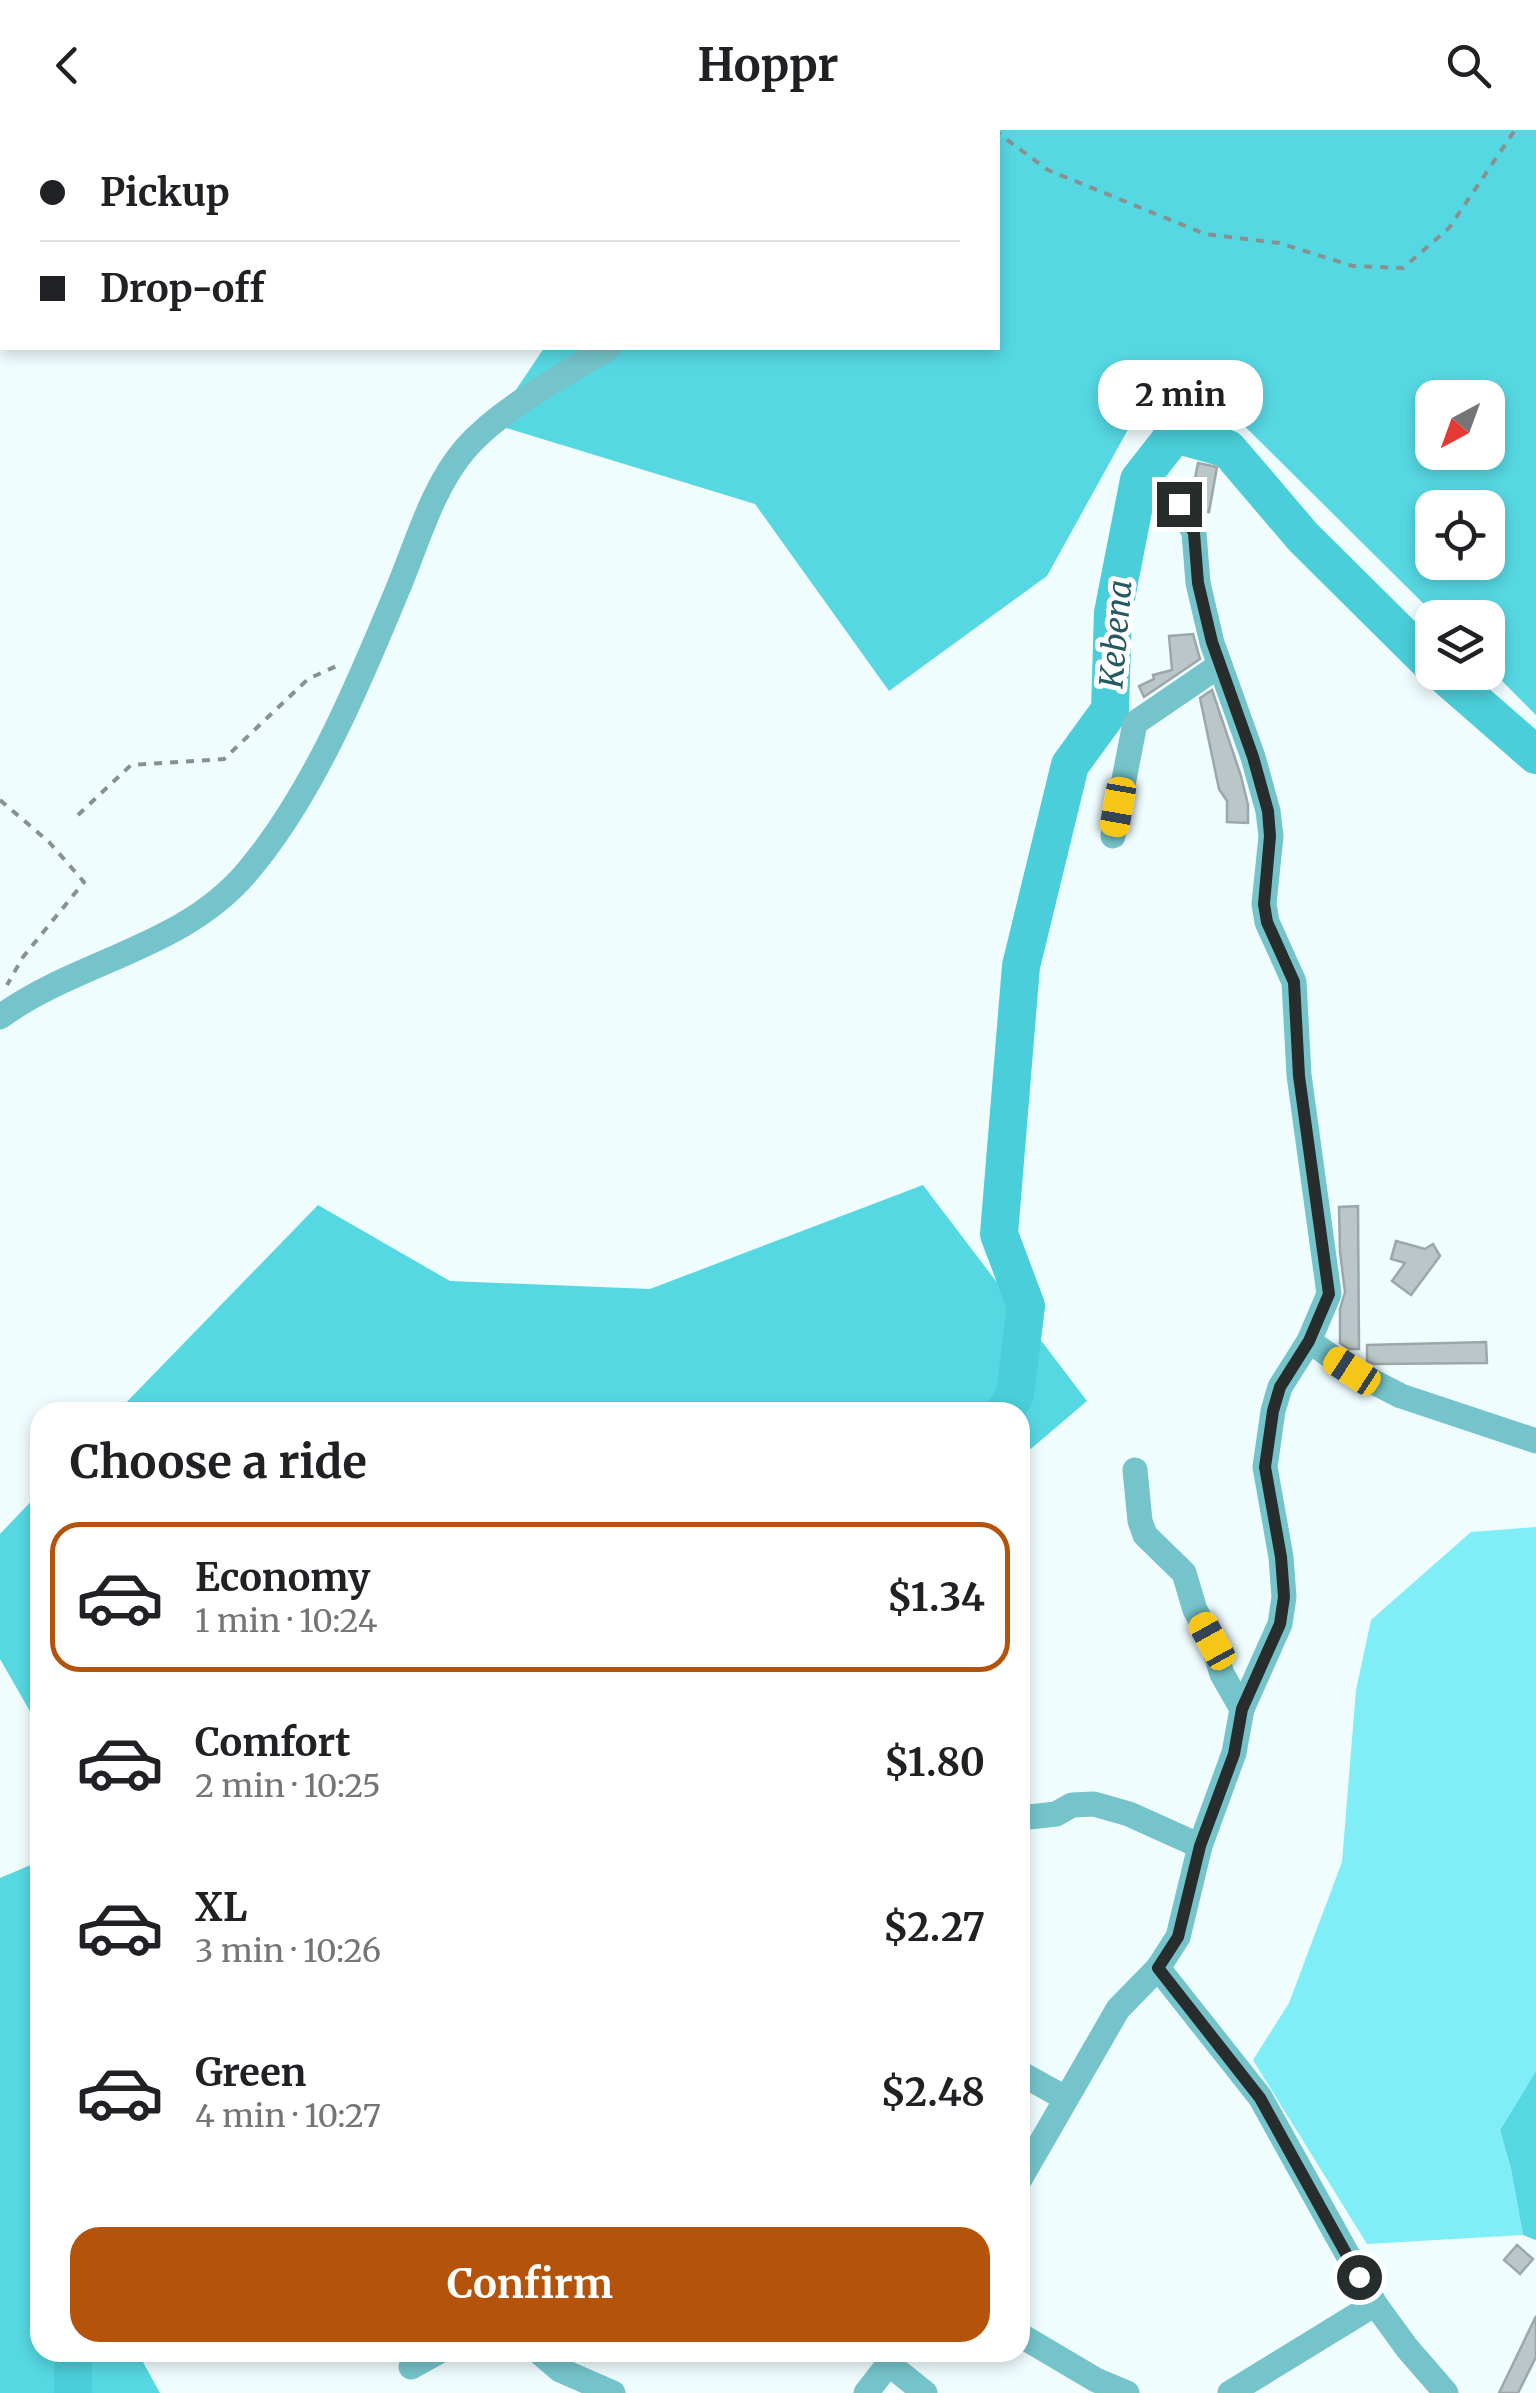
<!DOCTYPE html>
<html lang="en">
<head>
<meta charset="utf-8">
<style>
	body { margin:0; font-family:Merriweather,serif; background:#f6f6f6; color:#202124; height:100vh; display:flex; flex-direction:column; font-size:38px; white-space:nowrap }
	* { box-sizing:border-box; margin:0 }
	p { font-size:32px; color:#757577 }
	.icon { flex:none; width:55px; height:55px; fill:none; stroke:currentColor; stroke-width:2; stroke-linecap:round; stroke-linejoin:round }
	.map { position:relative; flex:1; overflow:hidden }
	.sheet { position:absolute; left:30px; top:1272px; width:1000px; height:960px; display:flex; flex-direction:column; background:#fff; border-radius:30px; box-shadow:0 5px 15px #0003 }
	.sheet>* { flex:none }
	.guide { position:absolute; left:0px; top:0px; width:1000px; height:220px; box-shadow:0 5px 15px #0003; display:grid; align-content:center; height:220px; padding:0 40px; background:#fff }
	.needle { width:65px; rotate:221deg }
	.buttons { position:absolute; left:1415px; top:250px; display:grid; gap:20px }
	.buttons a { display:grid; place-items:center; width:90px; height:90px; border-radius:20px; background:#fff; box-shadow:0 5px 15px #0003; font-size:50px }
	.end { position:absolute; width:45px; height:45px; margin:-22px; border:12px solid #272c2c; background:#fff; box-shadow:0 0 0 5px #fff }
	.from { border-radius:50% }
	.bubble { position:absolute; height:70px; border-radius:30px; background:#fff; box-shadow:0 5px 15px #0003; font-size:32px; font-weight:700; line-height:70px; text-align:center }
	.car { position:absolute; width:30px; height:60px; margin:-30px -15px; border-radius:12px; box-shadow:0 0 8px 2px #0007; background:linear-gradient(#f5c518 24%,#345 0 40%,#f5c518 0 76%,#345 0 86%,#f5c518 0) }
	.guide b { display:flex; align-items:center; gap:35px; height:95px; font-size:38px }
	.guide b+b { border-top:2px solid #e0e0e0 }
	.guide i { width:25px; height:25px; background:#202124 }
	ul { padding:0; list-style:none }
	li { display:flex; align-items:center; gap:30px; height:150px; margin:0 20px 15px; padding:0 20px; border:5px solid transparent; border-radius:30px }
	li div { flex:1 }
	li b { display:block; font-size:38px }
	li em { font-style:normal; font-weight:700 }
	li.selected { border-color:#b45309 }
	li>.icon { width:90px; height:90px; stroke-width:1.5 }
	h2 { padding:0 40px; font-size:45px; line-height:120px }
	.button { display:flex; gap:20px; margin-top:auto; padding:20px 40px }
	.button a { flex:1; height:115px; border-radius:30px; background:#b45309; color:#fff; font-size:40px; font-weight:700; line-height:115px; text-align:center }
	header { display:flex; justify-content:space-between; align-items:center; height:130px; padding:0 40px; background:#fff; font-size:45px; font-weight:700 }
	.map>svg:first-child { display:block }
</style>
</head>
<body>
<header><svg class="icon" aria-label="back" viewBox="0 0 24 24"><path d="M15 5l-7 7 7 7"/></svg>Hoppr<svg class="icon" aria-label="search" viewBox="0 0 24 24"><circle cx="10" cy="10" r="6"/><path d="M15 15l6 6"/></svg></header>
<div class="map">
<svg width="1536" height="2263" viewBox="0 0 1536 2263">
	<rect width="100%" height="100%" fill="#f0fdfe"/>
	<polygon fill="#80eef7" points="1536,1397 1536,1941 1500,2000 1511,2039 1523,2105 1367,2114 1253,1930 1289,1873 1342,1732 1356,1560 1371,1490 1471,1402"/>
	<g fill="#56d8e3" fill-rule="evenodd">
		<path d="M775,0H1536V585L1488,537V488L1437,487L1186,238L1141,276L1047,446L889,561L755,374L493,294L544,218H998V2H774ZM1432,268H1488V322H1432ZM1432,378H1488V432H1432Z"/>
		<polygon points="923,1055 1087,1271 1020,1328 1020,1282 117,1282 318,1075 450,1151 650,1159"/>
		<polygon points="40,1362 40,1591 35,1590 0,1529 0,1404"/>
		<polygon points="40,1731 40,2222 138,2223 160,2263 0,2263 0,1748"/>
		<polygon points="1536,1941 1536,2110 1523,2105 1511,2039 1500,2000"/>
	</g>
	<g fill="none" stroke-linecap="round" stroke-linejoin="round">
		<g stroke="#4aced9" stroke-width="38">
			<polyline points="1441,542 1536,625"/>
			<polyline points="1004,1282 1015,1265 1026,1176 999,1104 1021,836 1070,635 1110,580 1113,483 1139,350 1175,304 1228,319 1303,407 1432,535"/>
			<polyline points="73,2222 73,2263"/>
		</g>
	</g>
	<g fill="#bac6c7" stroke="#9ba7a8" stroke-width="2.5">
		<polygon points="1198,333 1217,337 1209,382 1201,381 1192,364"/>
		<polygon points="1193,504 1200,529 1144,567 1139,556 1154,549 1153,545 1172,540 1169,506"/>
		<polygon points="1212,560 1241,646 1248,675 1248,693 1227,692 1227,671 1219,659 1200,568"/>
		<polygon points="1358,1076 1359,1219 1349,1219 1340,1213 1340,1179 1345,1162 1340,1122 1339,1077"/>
		<polygon points="1396,1111 1425,1119 1433,1114 1440,1126 1411,1165 1392,1151 1405,1133 1391,1129"/>
		<polygon points="1486,1212 1487,1233 1374,1234 1367,1231 1367,1215"/>
		<polygon points="1517,2115 1533,2129 1520,2144 1504,2130"/>
		<polygon points="1536,2186 1536,2227 1518,2263 1499,2263"/>
	</g>
	<g fill="none" stroke-linecap="round" stroke-linejoin="round">
		<g stroke="#889191" stroke-width="4" stroke-dasharray="8 8" stroke-linecap="butt">
			<polyline points="994,0 1048,40 1205,104 1279,113 1353,136 1403,138 1449,98 1515,0"/>
			<polyline points="0,670 49,712 84,752 23,827 7,855"/>
			<polyline points="78,685 131,635 224,629 308,549 341,534"/>
		</g>
		<g stroke="#75c4cb" stroke-width="25">
			<polyline points="125,2 127,0"/>
			<polyline points="823,2 828,0"/>
			<polyline points="0,52 2,51"/>
			<polyline points="1113,706 1135,593 1220,535"/>
			<path d="M0,887C78,830 182,819 247,742C312,666 359,553 397,461C417,414 432,357 466,318C501,278 564,245 609,218"/>
			<polyline points="1309,1211 1352,1241 1401,1266 1536,1311"/>
			<polyline points="1135,1340 1140,1391 1145,1405 1184,1443 1195,1480 1212,1511 1222,1544 1242,1579"/>
			<polyline points="1020,1688 1056,1684 1072,1675 1094,1674 1129,1684 1200,1716"/>
			<polyline points="1158,1838 1260,1967 1375,2174 1407,2218 1446,2263"/>
			<polyline points="1020,1943 1065,1968"/>
			<polyline points="1020,2049 1118,1879 1158,1838 1178,1807 1200,1716 1234,1623 1242,1579 1280,1494 1284,1467 1281,1427 1265,1337 1273,1281 1280,1257 1309,1211 1329,1164 1299,945 1294,852 1267,792 1264,774 1271,706 1268,681 1253,627 1212,513 1198,453 1194,403 1179,373"/>
			<polyline points="1020,2205 1096,2250 1127,2263"/>
			<polyline points="539,2222 560,2240 613,2263"/>
			<polyline points="889,2234 925,2263"/>
			<polyline points="411,2237 438,2222"/>
			<polyline points="866,2263 898,2222"/>
			<polyline points="1230,2263 1375,2174"/>
		</g>
	</g>
	<g fill="none" stroke-linecap="round" stroke-linejoin="round">
		<polyline stroke="#272c2c" stroke-width="12" points="1179,374 1194,403 1198,453 1212,512 1253,627 1268,681 1270,706 1264,774 1267,792 1294,852 1299,946 1329,1164 1309,1211 1280,1257 1273,1281 1265,1337 1281,1427 1284,1467 1280,1494 1242,1579 1234,1624 1200,1716 1178,1807 1158,1838 1260,1968 1359,2147"/>
	</g>
	<g text-anchor="middle" dominant-baseline="central" stroke-width="10" stroke-linejoin="round" paint-order="stroke">
		<g font-size="32" font-style="italic" fill="#255b60" stroke="#fff">
			<text transform="translate(1116 504) rotate(-85)">Kebena</text>
		</g>
	</g>
</svg>
<div class="buttons">
<a><svg class="needle" viewBox="-14 -14 28 28"><path d="M0-13l5 13h-10z" fill="#e53935"/><path d="M0 13l5-13h-10z" fill="#757577"/></svg></a>
<a><svg class="icon" aria-label="locate" viewBox="0 0 24 24"><circle cx="12" cy="12" r="6"/><path d="M12 2v4M12 18v4M2 12h4M18 12h4"/></svg></a>
<a><svg class="icon" aria-label="layers" viewBox="0 0 24 24"><path d="M12 4l9 5-9 5-9-5zM3 14l9 5 9-5"/></svg></a>
</div>
<i class="end from" style="left:1359px;top:2147px"></i>
<i class="end" style="left:1179px;top:374px"></i>
<div class="bubble" style="left:1098px;top:230px;width:165px">2 min</div>
<i class="car" style="left:1118px;top:677px;rotate:190deg"></i>
<i class="car" style="left:1352px;top:1241px;rotate:303deg"></i>
<i class="car" style="left:1212px;top:1511px;rotate:331deg"></i>
<div class="guide">
<b><i class="from"></i>Pickup</b>
<b><i></i>Drop-off</b>
</div>
<section class="sheet">
<h2>Choose a ride</h2>
<ul>
<li class="selected"><svg class="icon" aria-label="car" viewBox="0 0 24 24"><path d="M5 17H2v-5l4-1 3-4h7l3 4 3 1v5h-3M9 17h6M6 11h13"/><circle cx="7" cy="17" r="2"/><circle cx="17" cy="17" r="2"/></svg><div><b>Economy</b><p>1 min · 10:24</p></div><em>$1.34</em></li>
<li><svg class="icon" aria-label="car" viewBox="0 0 24 24"><path d="M5 17H2v-5l4-1 3-4h7l3 4 3 1v5h-3M9 17h6M6 11h13"/><circle cx="7" cy="17" r="2"/><circle cx="17" cy="17" r="2"/></svg><div><b>Comfort</b><p>2 min · 10:25</p></div><em>$1.80</em></li>
<li><svg class="icon" aria-label="car" viewBox="0 0 24 24"><path d="M5 17H2v-5l4-1 3-4h7l3 4 3 1v5h-3M9 17h6M6 11h13"/><circle cx="7" cy="17" r="2"/><circle cx="17" cy="17" r="2"/></svg><div><b>XL</b><p>3 min · 10:26</p></div><em>$2.27</em></li>
<li><svg class="icon" aria-label="car" viewBox="0 0 24 24"><path d="M5 17H2v-5l4-1 3-4h7l3 4 3 1v5h-3M9 17h6M6 11h13"/><circle cx="7" cy="17" r="2"/><circle cx="17" cy="17" r="2"/></svg><div><b>Green</b><p>4 min · 10:27</p></div><em>$2.48</em></li>
</ul>
<div class="button"><a>Confirm</a></div>
</section>
</div>
</body>
</html>
